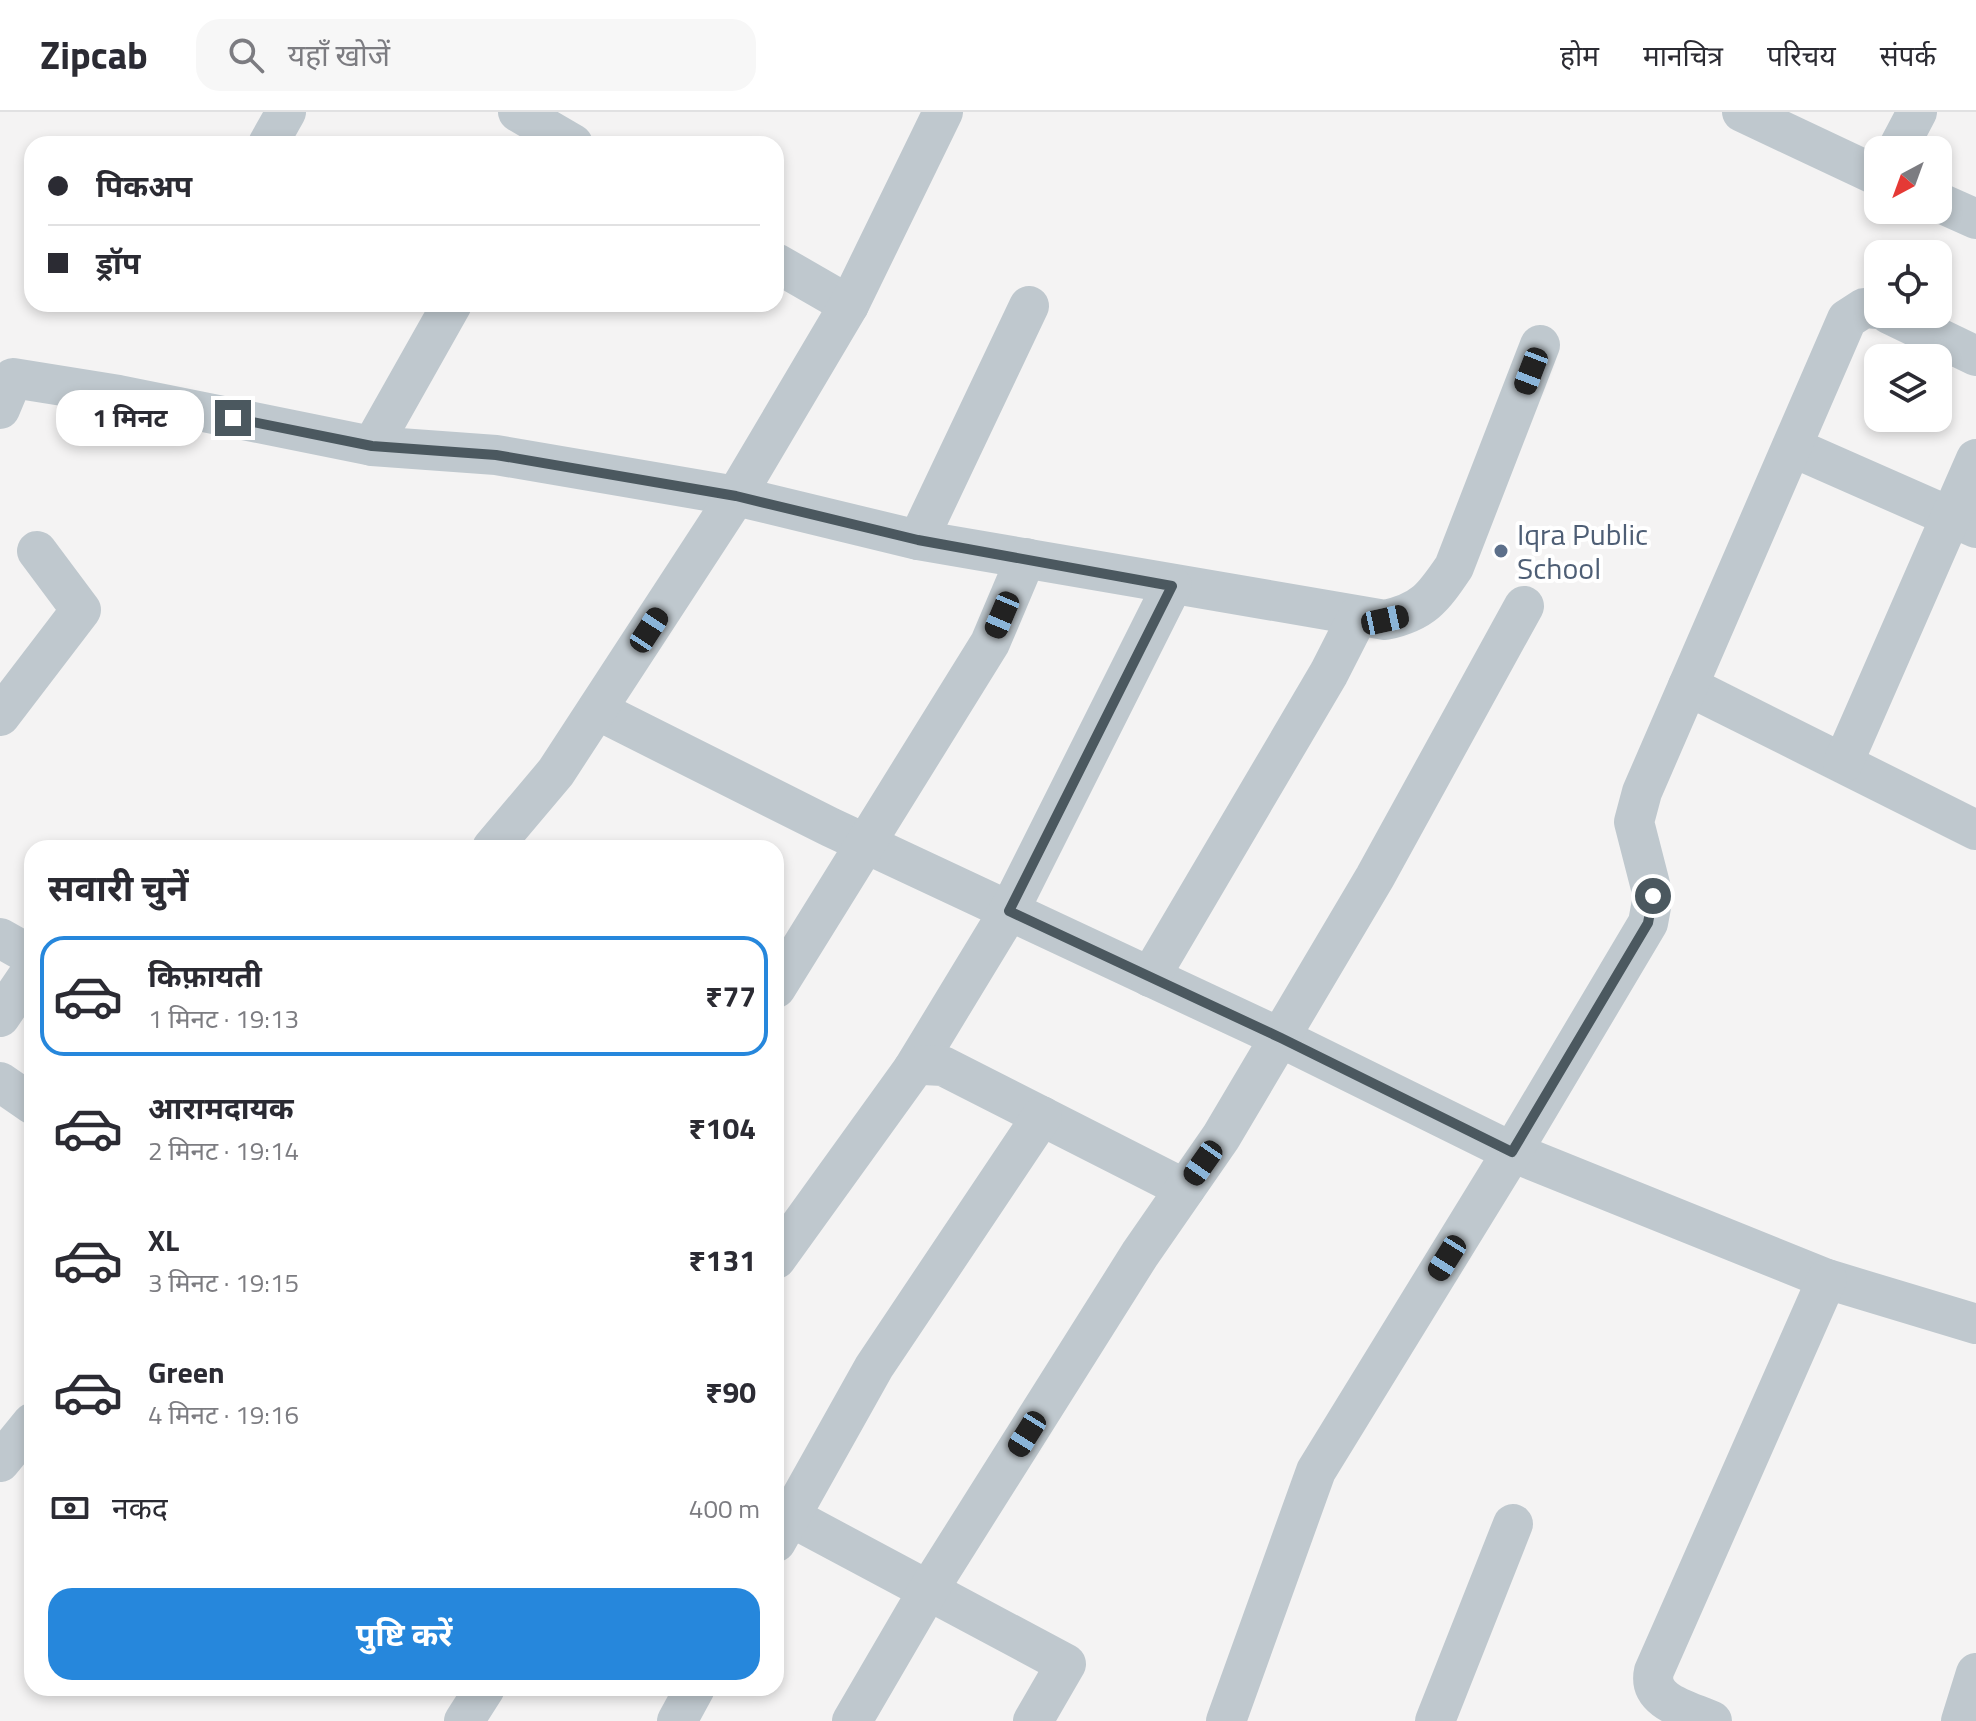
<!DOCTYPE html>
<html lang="hi">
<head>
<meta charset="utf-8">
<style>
	body { margin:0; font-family:"Titillium Web","Noto Sans Devanagari",sans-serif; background:#f7f7f7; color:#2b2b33; height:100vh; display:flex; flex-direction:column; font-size:30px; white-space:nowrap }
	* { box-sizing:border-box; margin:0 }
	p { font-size:26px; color:#7c7c81 }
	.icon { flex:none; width:44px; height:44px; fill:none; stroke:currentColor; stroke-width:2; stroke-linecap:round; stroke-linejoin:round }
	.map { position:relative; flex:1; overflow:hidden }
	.panel { position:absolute; left:24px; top:728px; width:760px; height:856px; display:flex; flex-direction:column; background:#fff; border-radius:24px; box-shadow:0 4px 12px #0003 }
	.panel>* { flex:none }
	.hud { position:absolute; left:24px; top:24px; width:760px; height:176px; border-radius:24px; box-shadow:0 4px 12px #0003; display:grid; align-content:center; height:176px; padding:0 24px; background:#fff }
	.needle { width:52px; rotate:221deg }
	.tools { position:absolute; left:1864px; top:24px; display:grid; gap:16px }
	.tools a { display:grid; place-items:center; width:88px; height:88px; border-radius:16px; background:#fff; box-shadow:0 4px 12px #0003; font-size:40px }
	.end { position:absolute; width:36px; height:36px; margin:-18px; border:10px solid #4b585f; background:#fff; box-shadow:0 0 0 4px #fff }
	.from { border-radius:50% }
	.bubble { position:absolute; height:56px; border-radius:24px; background:#fff; box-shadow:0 4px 12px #0003; font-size:26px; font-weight:700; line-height:56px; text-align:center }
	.car { position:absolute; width:24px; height:48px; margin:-24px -12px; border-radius:10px; box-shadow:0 0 6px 2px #0007; background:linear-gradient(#222 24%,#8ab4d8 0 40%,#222 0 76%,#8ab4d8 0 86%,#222 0) }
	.hud b { display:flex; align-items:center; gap:28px; height:76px; font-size:30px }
	.hud b+b { border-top:2px solid #e1e1e2 }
	.hud i { width:20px; height:20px; background:#2b2b33 }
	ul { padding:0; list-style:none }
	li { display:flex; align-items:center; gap:24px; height:120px; margin:0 16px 12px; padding:0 8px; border:4px solid transparent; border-radius:24px }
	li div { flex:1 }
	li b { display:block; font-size:30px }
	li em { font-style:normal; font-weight:700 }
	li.on { border-color:#2687dc }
	li>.icon { width:72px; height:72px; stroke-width:1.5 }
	h2 { padding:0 24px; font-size:36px; line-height:96px }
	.pay { display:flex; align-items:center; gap:20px; height:88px; padding:0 24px; font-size:30px }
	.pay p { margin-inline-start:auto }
	.button { display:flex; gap:16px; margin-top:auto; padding:16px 24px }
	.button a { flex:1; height:92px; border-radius:24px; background:#2687dc; color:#fff; font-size:32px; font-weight:700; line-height:92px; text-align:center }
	header { display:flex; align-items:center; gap:48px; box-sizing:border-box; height:112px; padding:0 40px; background:#fff; border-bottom:2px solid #e1e1e2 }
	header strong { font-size:38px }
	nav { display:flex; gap:44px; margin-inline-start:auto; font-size:28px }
	.search { width:560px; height:72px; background:#f7f7f7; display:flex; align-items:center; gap:20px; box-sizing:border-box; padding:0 28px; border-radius:24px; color:#7c7c81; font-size:30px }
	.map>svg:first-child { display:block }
</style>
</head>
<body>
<header>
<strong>Zipcab</strong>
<div class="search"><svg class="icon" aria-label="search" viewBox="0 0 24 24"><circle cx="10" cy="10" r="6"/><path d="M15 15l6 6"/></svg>यहाँ खोजें</div>
<nav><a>होम</a><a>मानचित्र</a><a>परिचय</a><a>संपर्क</a></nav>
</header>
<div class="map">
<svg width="1976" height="1609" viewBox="0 0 1976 1609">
	<rect width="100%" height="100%" fill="#f4f3f3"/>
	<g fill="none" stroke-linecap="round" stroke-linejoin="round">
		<g stroke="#bfc8ce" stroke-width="40">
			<polyline points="518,0 573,32"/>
			<polyline points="1742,0 1878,64"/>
			<polyline points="268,32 286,0"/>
			<polyline points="1897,38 1917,0"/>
			<polyline points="1938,90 1976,107"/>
			<polyline points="776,151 849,193"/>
			<polyline points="1889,202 1976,244"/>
			<path d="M0,297L13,266L119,283L372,334L496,343L736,384L918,428L1385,508C1423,500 1433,486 1454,455L1540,233"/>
			<polyline points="372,334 452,192"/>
			<polyline points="1792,335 1976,416"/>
			<polyline points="918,428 1029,194"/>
			<polyline points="1688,574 1976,718"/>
			<polyline points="597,598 830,715 1281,926 1512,1040 1827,1167 1976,1212"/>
			<polyline points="0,604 81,498 37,439"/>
			<polyline points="1843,651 1976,347"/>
			<polyline points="492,736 556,660 736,384 849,193 943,0"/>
			<polyline points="0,826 32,844"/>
			<polyline points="1150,865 1329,561 1358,504"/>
			<polyline points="776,876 990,531 1026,446"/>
			<polyline points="0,905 32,858"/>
			<polyline points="913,957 1009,799 1172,474"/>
			<polyline points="0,970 32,992"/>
			<polyline points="776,1147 913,957 923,953 943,954 1185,1077"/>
			<polyline points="0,1350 32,1311"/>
			<polyline points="776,1397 1066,1552 1033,1609"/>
			<polyline points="776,1430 874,1255 1042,1004"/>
			<polyline points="464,1609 485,1576"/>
			<polyline points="677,1609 695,1576"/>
			<polyline points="852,1609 929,1477 1140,1142 1221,1025 1375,765 1524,494"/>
			<polyline points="1226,1609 1316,1359 1512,1040 1648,811 1653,784 1634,710 1642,680 1847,207 1864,196 1878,197"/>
			<polyline points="1435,1609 1513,1412"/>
			<path d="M1712,1609C1688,1598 1647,1590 1654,1559L1827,1167"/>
			<polyline points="1961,1609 1976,1561"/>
		</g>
	</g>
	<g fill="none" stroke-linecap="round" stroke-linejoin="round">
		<polyline stroke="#4b585f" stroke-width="10" points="233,306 372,334 496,343 736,384 918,428 1172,474 1009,799 1281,926 1512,1040 1648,811 1653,784"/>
	</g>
	<circle fill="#5c6f8a" stroke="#fff" stroke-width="3" cx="1501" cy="439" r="8"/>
	<g text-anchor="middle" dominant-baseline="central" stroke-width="8" stroke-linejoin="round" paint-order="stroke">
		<g font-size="30" fill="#4e5e75" stroke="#fff" text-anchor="start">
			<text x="1517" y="422">Iqra Public<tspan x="1517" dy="34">School</tspan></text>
		</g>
	</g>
</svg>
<div class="tools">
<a><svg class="needle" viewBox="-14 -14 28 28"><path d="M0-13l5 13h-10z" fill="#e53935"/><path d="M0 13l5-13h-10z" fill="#7c7c81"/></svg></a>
<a><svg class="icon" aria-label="locate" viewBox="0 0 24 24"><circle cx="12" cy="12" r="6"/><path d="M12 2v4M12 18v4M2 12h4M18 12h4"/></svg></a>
<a><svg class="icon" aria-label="layers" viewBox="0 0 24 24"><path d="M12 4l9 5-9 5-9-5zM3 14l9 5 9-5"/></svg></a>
</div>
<i class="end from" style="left:1653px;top:784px"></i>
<i class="end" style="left:233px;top:306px"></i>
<div class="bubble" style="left:56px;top:278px;width:148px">1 मिनट</div>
<i class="car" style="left:1531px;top:259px;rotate:201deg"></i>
<i class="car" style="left:1002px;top:503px;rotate:203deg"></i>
<i class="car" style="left:1385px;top:508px;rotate:78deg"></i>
<i class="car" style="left:649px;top:518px;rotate:33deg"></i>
<i class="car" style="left:1203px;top:1051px;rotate:215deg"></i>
<i class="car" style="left:1447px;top:1146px;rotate:212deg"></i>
<i class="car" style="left:1027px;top:1322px;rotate:212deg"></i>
<div class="hud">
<b><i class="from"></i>पिकअप</b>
<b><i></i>ड्रॉप</b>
</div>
<section class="panel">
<h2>सवारी चुनें</h2>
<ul>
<li class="on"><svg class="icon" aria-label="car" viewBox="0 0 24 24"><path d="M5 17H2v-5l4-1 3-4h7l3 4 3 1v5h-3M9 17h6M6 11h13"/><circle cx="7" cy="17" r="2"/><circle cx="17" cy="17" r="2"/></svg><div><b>किफ़ायती</b><p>1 मिनट · 19:13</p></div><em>₹77</em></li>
<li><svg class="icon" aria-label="car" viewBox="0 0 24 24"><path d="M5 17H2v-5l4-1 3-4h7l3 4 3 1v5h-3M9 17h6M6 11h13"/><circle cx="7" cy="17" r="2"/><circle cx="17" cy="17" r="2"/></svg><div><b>आरामदायक</b><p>2 मिनट · 19:14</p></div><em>₹104</em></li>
<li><svg class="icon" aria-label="car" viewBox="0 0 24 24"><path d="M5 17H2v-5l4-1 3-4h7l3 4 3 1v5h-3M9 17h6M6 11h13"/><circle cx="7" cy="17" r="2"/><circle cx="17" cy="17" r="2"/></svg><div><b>XL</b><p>3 मिनट · 19:15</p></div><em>₹131</em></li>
<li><svg class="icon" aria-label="car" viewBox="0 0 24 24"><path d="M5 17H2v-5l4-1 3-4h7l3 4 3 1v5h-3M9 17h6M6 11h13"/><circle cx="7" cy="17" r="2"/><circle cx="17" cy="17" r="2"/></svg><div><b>Green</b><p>4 मिनट · 19:16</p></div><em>₹90</em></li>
</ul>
<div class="pay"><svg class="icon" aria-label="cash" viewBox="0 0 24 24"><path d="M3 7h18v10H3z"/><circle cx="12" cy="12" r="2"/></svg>नकद<p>400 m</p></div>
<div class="button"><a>पुष्टि करें</a></div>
</section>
</div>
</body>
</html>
